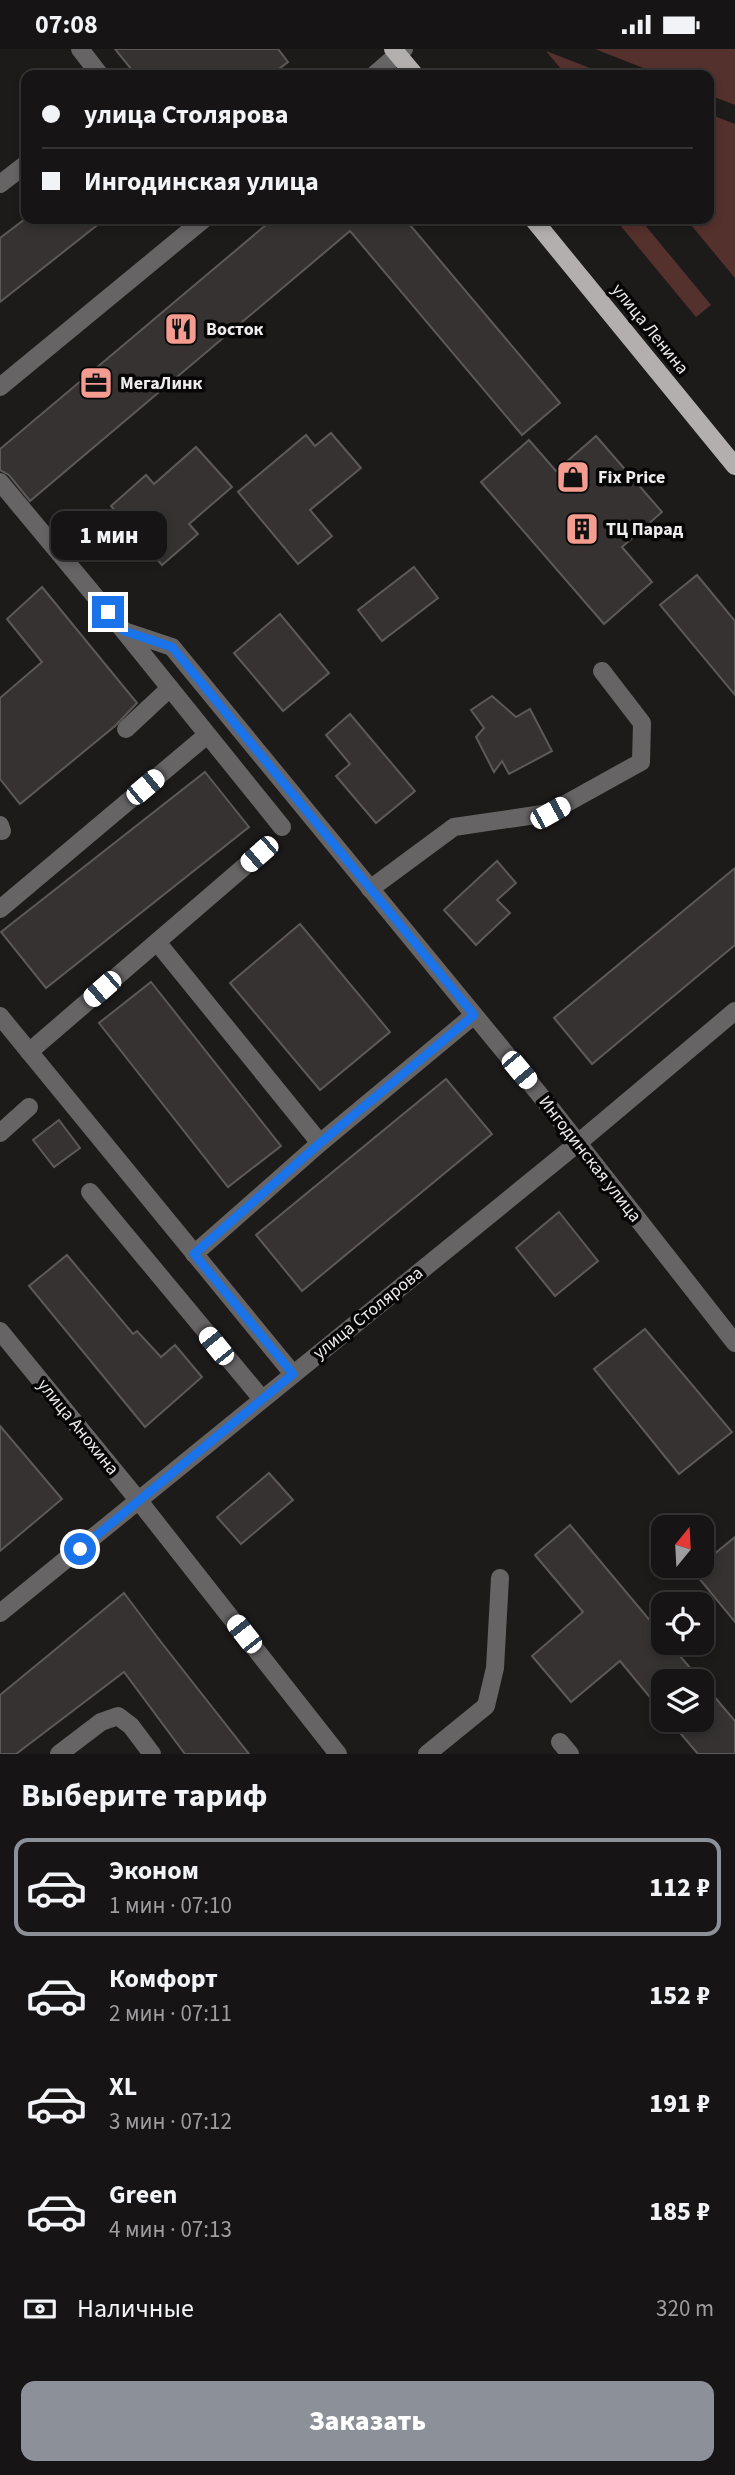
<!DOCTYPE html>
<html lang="ru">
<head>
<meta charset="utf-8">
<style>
	body { margin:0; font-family:"Source Sans 3",sans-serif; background:#1f1d1d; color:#f1f3f6; height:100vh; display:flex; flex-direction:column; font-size:26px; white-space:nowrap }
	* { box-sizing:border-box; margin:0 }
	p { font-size:23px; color:#9e9ea0 }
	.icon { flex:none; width:38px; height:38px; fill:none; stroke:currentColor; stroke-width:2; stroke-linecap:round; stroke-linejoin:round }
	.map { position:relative; height:1705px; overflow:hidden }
	.details { display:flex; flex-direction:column; background:#161414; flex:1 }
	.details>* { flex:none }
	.top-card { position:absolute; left:21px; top:21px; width:693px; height:154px; border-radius:14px; box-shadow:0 4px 10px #0003,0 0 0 2px #353334; display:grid; align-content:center; height:154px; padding:0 21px; background:#161414 }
	.needle { width:46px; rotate:18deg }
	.controls { position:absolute; left:651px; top:1466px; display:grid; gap:14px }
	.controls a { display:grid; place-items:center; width:63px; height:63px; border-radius:14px; background:#161414; box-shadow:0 4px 10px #0003,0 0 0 2px #353334; font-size:35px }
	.end { position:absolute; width:32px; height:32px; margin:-16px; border:9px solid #1a73e8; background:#fff; box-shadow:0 0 0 4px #fff }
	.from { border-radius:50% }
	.bubble { position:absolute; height:49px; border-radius:14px; background:#161414; box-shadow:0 4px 10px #0003,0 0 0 2px #353334; font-size:23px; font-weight:800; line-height:49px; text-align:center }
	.car { position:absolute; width:21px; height:42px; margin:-21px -10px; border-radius:9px; box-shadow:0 0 5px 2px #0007; background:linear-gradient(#fff 24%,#345 0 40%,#fff 0 76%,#345 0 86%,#fff 0) }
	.top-card b { display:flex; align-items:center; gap:24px; height:66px; font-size:26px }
	.top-card b+b { border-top:2px solid #353334 }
	.top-card i { width:18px; height:18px; background:#f1f3f6 }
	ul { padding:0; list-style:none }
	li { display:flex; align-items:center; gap:21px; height:98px; margin:0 14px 10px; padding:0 7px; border:4px solid transparent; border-radius:14px }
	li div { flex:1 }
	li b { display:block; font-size:26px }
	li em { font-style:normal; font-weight:800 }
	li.on { border-color:#8c9099 }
	li>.icon { width:63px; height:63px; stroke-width:1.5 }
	h2 { padding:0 21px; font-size:32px; line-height:84px }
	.pay { display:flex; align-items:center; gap:18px; height:77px; padding:0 21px; font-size:26px }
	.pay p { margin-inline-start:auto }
	.cta { display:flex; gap:14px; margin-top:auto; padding:14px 21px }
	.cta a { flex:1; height:80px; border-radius:14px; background:#8c9099; color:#fff; font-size:28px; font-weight:800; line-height:80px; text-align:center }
	.status { display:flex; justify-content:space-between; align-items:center; height:49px; padding:0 35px; background:#161414; direction:ltr }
	.status svg { height:19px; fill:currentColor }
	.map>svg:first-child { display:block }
</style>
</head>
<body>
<div class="status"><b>07:08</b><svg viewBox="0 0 49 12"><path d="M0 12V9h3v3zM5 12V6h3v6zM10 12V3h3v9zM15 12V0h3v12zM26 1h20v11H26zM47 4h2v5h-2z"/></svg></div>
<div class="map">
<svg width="735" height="1705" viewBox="0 0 735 1705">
	<rect width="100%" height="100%" fill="#1d1a1a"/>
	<g fill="#55312d">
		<polygon points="595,0 735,0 735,56 709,46 709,26 661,26"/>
		<polygon points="546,2 608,26 566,26"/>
		<polygon points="709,65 735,75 735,229 686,170 709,170"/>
		<polygon points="615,170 640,170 711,256 696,268"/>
	</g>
	<g fill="#363232" stroke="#5d5958" stroke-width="2">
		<polygon points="115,0 278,0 288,13 271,26 136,26"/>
		<polygon points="25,170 105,170 0,253 0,189"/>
		<polygon points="273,170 405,170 560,354 522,386 350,182 30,452 9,426 0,421 0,400"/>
		<polygon points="331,384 361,419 310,461 332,487 298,515 238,443 306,386 315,397"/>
		<polygon points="596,387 662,463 622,498 652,533 604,575 481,433 529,391 556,422"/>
		<polygon points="196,398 232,438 189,475 198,485 162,516 111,457 146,426 154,435"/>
		<polygon points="414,518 438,549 382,592 358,561"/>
		<polygon points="697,526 735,572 735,646 660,556"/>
		<polygon points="42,538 137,654 115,677 20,755 0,730 0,649 42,613 7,570"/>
		<polygon points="280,565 329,624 283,662 234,604"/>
		<polygon points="492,647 516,668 530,660 552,702 509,725 502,712 494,723 476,688 484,679 471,661"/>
		<polygon points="350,665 415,742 376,774 336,727 350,715 326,686"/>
		<polygon points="205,723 249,778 46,939 1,883"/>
		<polygon points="497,812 516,834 497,851 510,864 476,896 444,861"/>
		<polygon points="735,819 735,896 592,1015 554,969"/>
		<polygon points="300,875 390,983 320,1041 230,934"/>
		<polygon points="151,933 281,1097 228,1138 99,974"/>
		<polygon points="446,1030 492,1085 302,1242 256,1186"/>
		<polygon points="59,1071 80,1099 54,1118 33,1091"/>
		<polygon points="559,1163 598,1212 555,1247 516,1199"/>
		<polygon points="67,1206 133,1285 137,1282 161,1308 175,1296 202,1328 145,1378 29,1237"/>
		<polygon points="645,1280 732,1383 679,1425 594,1320"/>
		<polygon points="0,1377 62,1450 0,1502"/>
		<polygon points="269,1424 293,1451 241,1495 217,1468"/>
		<polygon points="570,1476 663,1587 663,1594 669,1594 702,1633 663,1633 663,1664 620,1612 571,1653 532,1607 583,1563 535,1506"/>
		<polygon points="735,1488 735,1573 693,1522 702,1517 702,1515"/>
		<polygon points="124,1544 161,1593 249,1705 185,1705 124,1623 16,1705 0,1705 0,1646"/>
		<polygon points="702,1633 735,1672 735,1705 698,1705 669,1671 702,1671"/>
	</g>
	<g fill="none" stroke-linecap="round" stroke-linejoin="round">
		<g stroke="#666464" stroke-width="18">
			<polyline points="80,0 100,26"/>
			<polyline points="374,26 404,0"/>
			<polyline points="0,135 26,115"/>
			<polyline points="0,338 204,170"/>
			<polyline points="0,433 124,582 172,598 549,1057 735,1294"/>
			<polyline points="124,582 282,778"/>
			<polyline points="126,680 170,639"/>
			<polyline points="0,776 2,782"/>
			<polyline points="370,840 454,778 549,764 641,713 642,674 602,622"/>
			<polyline points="0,860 207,686"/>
			<polyline points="157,893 320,1094"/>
			<polyline points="0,967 293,1325"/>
			<polyline points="29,1003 259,805"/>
			<polyline points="0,1084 29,1058"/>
			<polyline points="90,1143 262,1350"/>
			<polyline points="194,1205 320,1094 474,966"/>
			<polyline points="0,1282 139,1452 338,1705"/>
			<polyline points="0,1564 578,1094 735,962"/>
			<polyline points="560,1693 570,1705"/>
			<polyline points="59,1705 101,1673 118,1667 131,1677 152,1705"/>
			<polyline points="427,1705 486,1657 495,1619 500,1529"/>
		</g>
		<g stroke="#b3afaf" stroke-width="18">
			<polyline points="393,0 415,26"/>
			<polyline points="533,170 735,417"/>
		</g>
	</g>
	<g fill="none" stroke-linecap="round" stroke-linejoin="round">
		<polyline stroke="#1a73e8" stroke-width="9" points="80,1500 293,1325 194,1205 320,1094 474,966 172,598 124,582 108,563"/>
	</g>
	<defs>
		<symbol id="restaurant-square" viewBox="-11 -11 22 22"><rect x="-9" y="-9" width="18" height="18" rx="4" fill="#f59c91" stroke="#070606"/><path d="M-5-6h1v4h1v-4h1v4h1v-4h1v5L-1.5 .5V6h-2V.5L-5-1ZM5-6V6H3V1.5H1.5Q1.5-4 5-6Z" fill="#111"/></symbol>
		<symbol id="office-square" viewBox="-11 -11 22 22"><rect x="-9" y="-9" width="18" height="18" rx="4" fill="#f59c91" stroke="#070606"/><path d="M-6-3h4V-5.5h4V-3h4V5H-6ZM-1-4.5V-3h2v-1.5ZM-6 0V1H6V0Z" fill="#111"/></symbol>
		<symbol id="shop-square" viewBox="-11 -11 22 22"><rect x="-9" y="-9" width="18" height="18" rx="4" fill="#f59c91" stroke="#070606"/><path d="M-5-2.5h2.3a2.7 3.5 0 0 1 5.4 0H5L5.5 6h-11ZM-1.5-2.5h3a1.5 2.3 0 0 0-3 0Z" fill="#111"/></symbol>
		<symbol id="building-square" viewBox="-11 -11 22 22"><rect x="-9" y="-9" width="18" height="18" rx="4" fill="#f59c91" stroke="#070606"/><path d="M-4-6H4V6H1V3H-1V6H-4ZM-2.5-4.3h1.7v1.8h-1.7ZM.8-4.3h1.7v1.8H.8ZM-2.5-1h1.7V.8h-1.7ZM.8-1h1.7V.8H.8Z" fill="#111"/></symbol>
	</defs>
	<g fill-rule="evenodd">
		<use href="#restaurant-square" x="162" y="261" width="38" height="38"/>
		<use href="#office-square" x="77" y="315" width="38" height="38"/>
		<use href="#shop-square" x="554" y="409" width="38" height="38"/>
		<use href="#building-square" x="563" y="461" width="38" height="38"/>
	</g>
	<g text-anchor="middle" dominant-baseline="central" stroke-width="7" stroke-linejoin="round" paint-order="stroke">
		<g font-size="18" font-weight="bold" fill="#eeecec" stroke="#070606" text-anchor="start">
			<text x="206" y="280">Восток</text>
			<text x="120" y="334">МегаЛинк</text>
			<text x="598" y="428">Fix Price</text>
			<text x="606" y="480">ТЦ Парад</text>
		</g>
		<g font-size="18" fill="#eeecec" stroke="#070606">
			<text transform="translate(650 280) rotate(51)">улица Ленина</text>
			<text transform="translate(590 1110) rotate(52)">Ингодинская улица</text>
			<text transform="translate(368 1264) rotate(-39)">улица Столярова</text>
			<text transform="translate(78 1378) rotate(51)">улица Анохина</text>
		</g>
	</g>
</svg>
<div class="controls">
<a><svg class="needle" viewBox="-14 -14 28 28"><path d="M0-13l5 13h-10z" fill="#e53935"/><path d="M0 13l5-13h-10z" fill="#9e9ea0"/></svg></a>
<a><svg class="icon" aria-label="locate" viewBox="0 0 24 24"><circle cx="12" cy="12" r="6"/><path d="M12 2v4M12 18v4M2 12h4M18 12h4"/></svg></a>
<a><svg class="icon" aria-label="layers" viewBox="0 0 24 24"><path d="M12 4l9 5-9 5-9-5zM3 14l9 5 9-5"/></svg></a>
</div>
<i class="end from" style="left:80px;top:1500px"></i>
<i class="end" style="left:108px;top:563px"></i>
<div class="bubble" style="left:51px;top:462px;width:116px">1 мин</div>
<i class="car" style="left:145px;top:738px;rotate:50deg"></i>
<i class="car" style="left:550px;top:764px;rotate:61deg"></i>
<i class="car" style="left:259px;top:805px;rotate:229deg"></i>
<i class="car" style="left:102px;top:940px;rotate:229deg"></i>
<i class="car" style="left:519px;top:1021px;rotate:140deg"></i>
<i class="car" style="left:216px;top:1297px;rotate:321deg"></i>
<i class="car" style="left:244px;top:1585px;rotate:322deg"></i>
<div class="top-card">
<b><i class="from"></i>улица Столярова</b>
<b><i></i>Ингодинская улица</b>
</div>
</div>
<section class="details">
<h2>Выберите тариф</h2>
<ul>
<li class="on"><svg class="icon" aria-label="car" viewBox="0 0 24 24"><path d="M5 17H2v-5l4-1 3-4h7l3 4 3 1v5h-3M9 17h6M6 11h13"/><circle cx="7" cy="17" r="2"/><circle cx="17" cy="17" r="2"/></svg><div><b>Эконом</b><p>1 мин · 07:10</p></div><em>112 ₽</em></li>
<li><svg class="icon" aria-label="car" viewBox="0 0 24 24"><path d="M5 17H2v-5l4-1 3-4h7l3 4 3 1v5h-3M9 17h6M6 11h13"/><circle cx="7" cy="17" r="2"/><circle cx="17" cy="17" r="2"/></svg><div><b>Комфорт</b><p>2 мин · 07:11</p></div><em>152 ₽</em></li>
<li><svg class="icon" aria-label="car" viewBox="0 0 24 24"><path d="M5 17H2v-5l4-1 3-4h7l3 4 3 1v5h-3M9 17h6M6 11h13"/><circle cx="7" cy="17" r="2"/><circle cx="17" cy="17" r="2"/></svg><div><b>XL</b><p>3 мин · 07:12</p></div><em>191 ₽</em></li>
<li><svg class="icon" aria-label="car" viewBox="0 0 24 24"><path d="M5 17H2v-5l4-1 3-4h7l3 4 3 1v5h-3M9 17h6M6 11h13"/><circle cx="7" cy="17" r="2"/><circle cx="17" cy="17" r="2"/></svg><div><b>Green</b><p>4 мин · 07:13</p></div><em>185 ₽</em></li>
</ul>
<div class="pay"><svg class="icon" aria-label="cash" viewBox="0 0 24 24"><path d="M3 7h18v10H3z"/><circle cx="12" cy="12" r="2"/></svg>Наличные<p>320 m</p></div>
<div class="cta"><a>Заказать</a></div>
</section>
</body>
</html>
